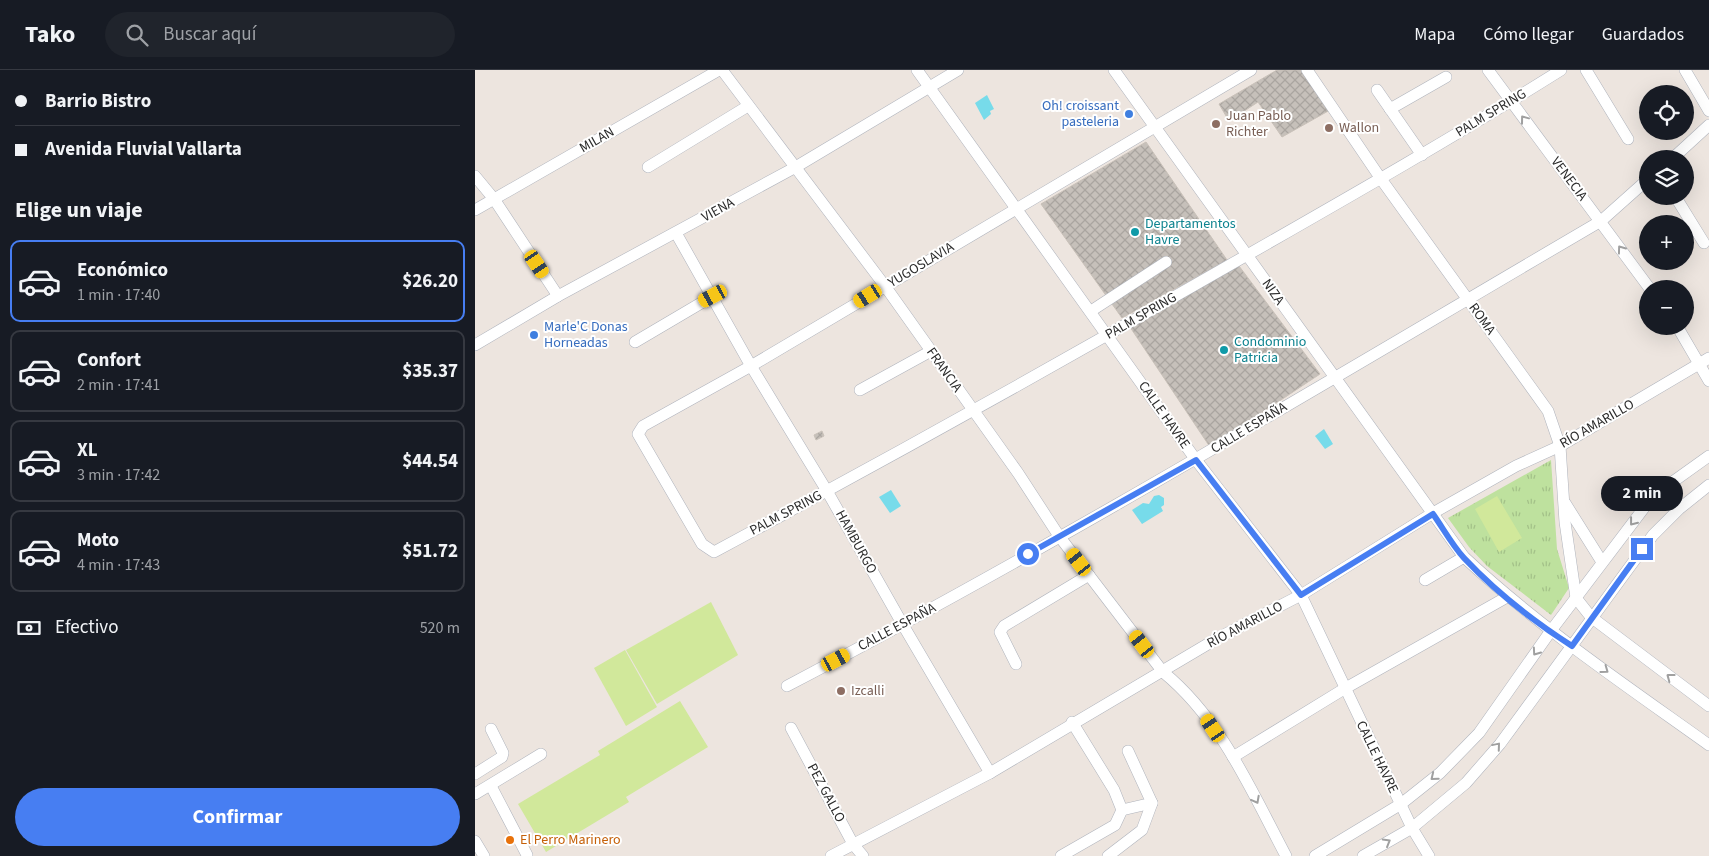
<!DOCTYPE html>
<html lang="es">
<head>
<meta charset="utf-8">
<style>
	body { margin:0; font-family:"Source Sans 3",sans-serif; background:#20242c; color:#f1f3f6; height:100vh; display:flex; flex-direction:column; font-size:19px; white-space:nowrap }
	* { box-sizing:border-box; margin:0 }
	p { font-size:16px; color:#9ea1a6 }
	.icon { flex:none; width:28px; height:28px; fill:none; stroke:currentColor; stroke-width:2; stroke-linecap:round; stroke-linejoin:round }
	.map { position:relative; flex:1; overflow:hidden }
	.side { display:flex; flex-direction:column; background:#171b24; width:475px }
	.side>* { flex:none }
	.banner { display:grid; align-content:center; height:110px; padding:0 15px; background:#171b24 }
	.tools { position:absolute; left:1164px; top:15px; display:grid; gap:10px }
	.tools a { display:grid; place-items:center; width:55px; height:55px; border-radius:50%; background:#171b24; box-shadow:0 5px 20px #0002; font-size:25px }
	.end { position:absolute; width:22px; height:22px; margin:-11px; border:6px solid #477ef2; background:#fff; box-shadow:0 0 0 2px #fff }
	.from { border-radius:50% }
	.bubble { position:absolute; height:35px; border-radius:18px; background:#171b24; box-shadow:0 5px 20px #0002; font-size:16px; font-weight:700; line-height:35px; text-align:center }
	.car { position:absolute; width:15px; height:30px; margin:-15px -8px; border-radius:6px; box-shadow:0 0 4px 1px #0007; background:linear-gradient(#f5c518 24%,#345 0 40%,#f5c518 0 76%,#345 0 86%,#f5c518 0) }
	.banner b { display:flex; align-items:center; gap:18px; height:48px; font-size:19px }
	.banner b+b { border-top:1px solid #363941 }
	.banner i { width:12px; height:12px; background:#f1f3f6 }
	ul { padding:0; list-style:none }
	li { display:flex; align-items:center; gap:15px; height:82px; margin:0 10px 8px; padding:0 5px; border:2px solid #363941; border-radius:10px }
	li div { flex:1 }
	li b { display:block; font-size:19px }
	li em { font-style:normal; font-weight:700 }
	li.selected { border-color:#477ef2 }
	li>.icon { width:45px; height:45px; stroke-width:1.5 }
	h2 { padding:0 15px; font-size:22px; line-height:60px }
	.pay { display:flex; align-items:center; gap:12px; height:55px; padding:0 15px; font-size:19px }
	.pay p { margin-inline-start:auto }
	.button { display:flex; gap:10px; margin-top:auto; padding:10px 15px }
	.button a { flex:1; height:58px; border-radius:30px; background:#477ef2; color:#fff; font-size:20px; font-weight:700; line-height:58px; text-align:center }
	header { display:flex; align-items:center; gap:30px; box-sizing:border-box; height:70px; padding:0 25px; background:#171b24; border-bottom:1px solid #363941 }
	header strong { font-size:24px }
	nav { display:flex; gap:28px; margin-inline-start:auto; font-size:18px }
	.search { width:350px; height:45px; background:#20242c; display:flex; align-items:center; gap:12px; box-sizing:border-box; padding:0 18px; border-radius:28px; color:#9ea1a6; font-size:19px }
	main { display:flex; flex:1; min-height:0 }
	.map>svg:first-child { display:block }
</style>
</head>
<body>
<header>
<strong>Tako</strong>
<div class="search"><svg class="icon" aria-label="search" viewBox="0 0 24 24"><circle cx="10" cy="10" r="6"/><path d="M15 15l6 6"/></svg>Buscar aquí</div>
<nav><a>Mapa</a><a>Cómo llegar</a><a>Guardados</a></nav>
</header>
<main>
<section class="side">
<div class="banner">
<b><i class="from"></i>Barrio Bistro</b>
<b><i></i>Avenida Fluvial Vallarta</b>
</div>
<h2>Elige un viaje</h2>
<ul>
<li class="selected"><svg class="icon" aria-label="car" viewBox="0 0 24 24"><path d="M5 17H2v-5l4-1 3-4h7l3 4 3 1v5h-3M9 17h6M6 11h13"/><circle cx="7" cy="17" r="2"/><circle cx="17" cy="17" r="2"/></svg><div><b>Económico</b><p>1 min · 17:40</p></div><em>$26.20</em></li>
<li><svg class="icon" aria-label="car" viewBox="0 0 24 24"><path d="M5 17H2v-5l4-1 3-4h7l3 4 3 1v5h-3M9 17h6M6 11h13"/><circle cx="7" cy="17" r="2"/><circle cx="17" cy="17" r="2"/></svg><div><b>Confort</b><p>2 min · 17:41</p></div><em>$35.37</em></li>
<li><svg class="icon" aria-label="car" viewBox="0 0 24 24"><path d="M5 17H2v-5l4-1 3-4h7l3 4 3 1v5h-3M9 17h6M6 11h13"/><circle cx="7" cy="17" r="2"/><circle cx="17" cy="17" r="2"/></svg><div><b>XL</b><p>3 min · 17:42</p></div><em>$44.54</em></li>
<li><svg class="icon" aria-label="car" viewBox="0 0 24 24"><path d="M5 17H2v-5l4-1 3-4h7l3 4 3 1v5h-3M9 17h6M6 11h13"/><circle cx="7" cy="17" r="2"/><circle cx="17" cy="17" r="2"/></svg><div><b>Moto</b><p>4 min · 17:43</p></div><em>$51.72</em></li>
</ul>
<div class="pay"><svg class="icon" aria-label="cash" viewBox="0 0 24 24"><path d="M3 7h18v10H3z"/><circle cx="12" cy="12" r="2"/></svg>Efectivo<p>520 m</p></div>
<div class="button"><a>Confirmar</a></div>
</section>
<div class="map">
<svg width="1234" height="786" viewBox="0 0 1234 786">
	<defs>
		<pattern id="grass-tufts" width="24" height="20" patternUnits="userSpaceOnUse" patternTransform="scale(1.25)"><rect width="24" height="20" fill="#bee19e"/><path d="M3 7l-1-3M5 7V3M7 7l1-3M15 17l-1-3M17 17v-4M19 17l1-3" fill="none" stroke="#a3c188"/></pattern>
		<pattern id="building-cross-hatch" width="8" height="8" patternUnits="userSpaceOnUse" patternTransform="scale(1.25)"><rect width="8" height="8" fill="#c6c0ba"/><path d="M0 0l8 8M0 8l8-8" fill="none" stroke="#aaa5a0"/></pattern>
	</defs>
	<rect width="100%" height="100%" fill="#ede5df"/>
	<polygon fill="url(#grass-tufts)" points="1076,390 1082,479 1094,518 1076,545 1012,496 994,477 973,448"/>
	<g fill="#d1e89b">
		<polygon points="1022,426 1047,468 1024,482 1000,439"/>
		<polygon points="236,532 263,585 182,634 151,580"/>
		<polygon points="150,580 182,637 151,656 119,598"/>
		<polygon points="205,631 233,677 151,727 154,732 71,782 43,734 125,685 123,681"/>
	</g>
	<g fill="#77dbea">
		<polygon points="512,25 519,39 515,41 516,44 509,50 500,33"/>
		<polygon points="849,359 858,374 850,379 840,366"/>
		<polygon points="416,420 426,436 415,443 404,427"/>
		<polygon points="684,425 689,428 689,435 686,437 688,441 667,454 657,440 668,433 674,434 679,426"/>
	</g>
	<g fill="url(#building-cross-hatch)" stroke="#c9c1b9">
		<polygon points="802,0 827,0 855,40 807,67 783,32 754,51 744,34"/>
		<polygon points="671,72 752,190 647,248 566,134"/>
		<polygon points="764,196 845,304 735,377 655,257"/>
		<polygon points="347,361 349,366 341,370 339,365"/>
	</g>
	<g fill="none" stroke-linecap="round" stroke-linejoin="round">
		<defs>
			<g id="minor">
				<path d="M247,0L410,216L543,403L584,466L688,602C746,649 777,722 811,786"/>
				<polyline points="442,0 721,390 826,525 937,758 954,786"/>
				<path d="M639,0L989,487C1064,557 1150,615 1234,675"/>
				<path d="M776,0L276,296L168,356L163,364L227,474L239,482C412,389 583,294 753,196C865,132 976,69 1086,0"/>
				<polyline points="832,0 906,109 1073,341 1085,376 1090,452 1101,528 1116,547 1234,636"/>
				<polyline points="1013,0 1175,219"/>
				<polyline points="1111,0 1153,69"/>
				<polyline points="1210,0 1234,41"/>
				<polyline points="902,20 947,85"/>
				<polyline points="915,39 971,7"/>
				<polyline points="1197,89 1234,55"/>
				<polyline points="173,97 273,36"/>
				<polyline points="0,106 19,129 83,226"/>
				<polyline points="1200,126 1229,173"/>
				<polyline points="0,140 244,0"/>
				<polyline points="201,163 276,296 352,421 428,555 515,703"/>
				<polyline points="616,241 691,192"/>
				<polyline points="1202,256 1234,311"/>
				<polyline points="160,272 238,226"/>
				<polyline points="0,275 83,226 319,98 483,0"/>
				<polyline points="385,320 456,281"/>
				<polyline points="1090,433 1127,492"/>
				<polyline points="950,510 989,487"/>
				<polyline points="541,594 525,562 529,556 614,505"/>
				<path d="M312,616C589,471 856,309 1126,151L1172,110"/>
				<polyline points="316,658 378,774 388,786"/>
				<polyline points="758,687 869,619 1032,527"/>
				<polyline points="0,704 27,687 28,683 16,659"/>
				<polyline points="16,716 52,785"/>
				<polyline points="0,724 66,684"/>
				<polyline points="647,740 677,733 653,681"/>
				<polyline points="0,771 9,786"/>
				<polyline points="356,786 515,703 743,568 826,525 958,443 1041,396 1085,376 1234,288"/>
				<polyline points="586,786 640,755 647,740 639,720 597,652"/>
				<polyline points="633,786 667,760 677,733"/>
				<polyline points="840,786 926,734 965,703 1004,663 1075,562 1178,426 1234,386"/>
				<polyline points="888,786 937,758 991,713 1025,674 1178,465 1204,439 1234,415"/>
			</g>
		</defs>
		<use href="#minor" stroke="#afb3bc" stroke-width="12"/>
		<use href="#minor" stroke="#fff" stroke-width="11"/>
	</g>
	<defs><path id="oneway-chevron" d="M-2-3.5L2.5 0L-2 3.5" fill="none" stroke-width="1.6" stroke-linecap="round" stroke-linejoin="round" transform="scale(1.25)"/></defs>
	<g stroke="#a0a0a0">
		<use href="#oneway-chevron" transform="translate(1049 49) rotate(-127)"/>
		<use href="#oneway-chevron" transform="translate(1146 179) rotate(-126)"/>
		<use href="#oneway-chevron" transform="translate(1158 452) rotate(128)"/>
		<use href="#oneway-chevron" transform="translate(1061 582) rotate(125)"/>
		<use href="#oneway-chevron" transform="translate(1130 600) rotate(36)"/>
		<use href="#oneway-chevron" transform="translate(1195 607) rotate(-143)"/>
		<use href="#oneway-chevron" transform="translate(1022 676) rotate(-50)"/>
		<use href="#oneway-chevron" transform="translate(959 707) rotate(141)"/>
		<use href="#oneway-chevron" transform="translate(781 730) rotate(62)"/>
		<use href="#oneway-chevron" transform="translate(912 772) rotate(-30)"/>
	</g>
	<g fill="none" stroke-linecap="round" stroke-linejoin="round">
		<path stroke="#477ef2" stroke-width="6" d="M553,484L721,390L826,525L958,444C968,458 977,475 989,488C1020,521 1058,551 1097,576L1167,479"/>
	</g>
	<g fill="#3f7fe0" stroke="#fff" stroke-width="2">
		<circle cx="654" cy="44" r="5"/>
		<circle cx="59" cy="265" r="5"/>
	</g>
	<g fill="#8d6e63" stroke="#fff" stroke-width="2">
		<circle cx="741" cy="54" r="5"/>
		<circle cx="854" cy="58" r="5"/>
		<circle cx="366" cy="621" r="5"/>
	</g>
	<g fill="#0f9aa8" stroke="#fff" stroke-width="2">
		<circle cx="660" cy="162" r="5"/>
		<circle cx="749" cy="280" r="5"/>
	</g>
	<circle fill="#e8710a" stroke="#fff" stroke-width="2" cx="35" cy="770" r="5"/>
	<g text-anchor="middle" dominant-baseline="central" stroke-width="4" stroke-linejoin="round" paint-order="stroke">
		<g font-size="14" fill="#366cbe" stroke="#fff" text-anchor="end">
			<text x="644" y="36">Oh! croissant<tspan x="644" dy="16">pasteleria</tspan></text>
			<text x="69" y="257" text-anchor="start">Marle'C Donas<tspan x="69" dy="16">Horneadas</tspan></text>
		</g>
		<g font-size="14" fill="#2c2c2c" stroke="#fff">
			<text transform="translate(1016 43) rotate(-31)">PALM SPRING</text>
			<text transform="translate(122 70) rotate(-30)">MILAN</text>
			<text transform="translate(1094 109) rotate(53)">VENECIA</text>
			<text transform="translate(243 140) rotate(-29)">VIENA</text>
			<text transform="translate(446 195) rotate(-31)">YUGOSLAVIA</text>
			<text transform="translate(798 222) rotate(55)">NIZA</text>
			<text transform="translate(666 246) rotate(-30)">PALM SPRING</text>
			<text transform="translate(1007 249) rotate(54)">ROMA</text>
			<text transform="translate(469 300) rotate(55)">FRANCIA</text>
			<text transform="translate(689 345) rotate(55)">CALLE HAVRE</text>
			<text transform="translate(1122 354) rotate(-30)">RÍO AMARILLO</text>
			<text transform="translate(774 358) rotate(-31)">CALLE ESPAÑA</text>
			<text transform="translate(311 443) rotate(-28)">PALM SPRING</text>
			<text transform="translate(381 472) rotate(61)">HAMBURGO</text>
			<text transform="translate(770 555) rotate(-28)">RÍO AMARILLO</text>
			<text transform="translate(422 557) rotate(-28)">CALLE ESPAÑA</text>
			<text transform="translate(902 687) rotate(64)">CALLE HAVRE</text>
			<text transform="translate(351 723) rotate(62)">PEZ GALLO</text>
		</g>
		<g font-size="14" fill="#785e54" stroke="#fff" text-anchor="start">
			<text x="751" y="46">Juan Pablo<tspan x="751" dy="16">Richter</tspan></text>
			<text x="864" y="58">Wallon</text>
			<text x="376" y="621">Izcalli</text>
		</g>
		<g font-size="14" fill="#0d838f" stroke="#fff" text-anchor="start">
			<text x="670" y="154">Departamentos<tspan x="670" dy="16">Havre</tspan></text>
			<text x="759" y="272">Condominio<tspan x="759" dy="16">Patricia</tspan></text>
		</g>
		<g font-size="14" fill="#c56008" stroke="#fff" text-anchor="start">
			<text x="45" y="770">El Perro Marinero</text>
		</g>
	</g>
</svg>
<div class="tools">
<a><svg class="icon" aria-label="locate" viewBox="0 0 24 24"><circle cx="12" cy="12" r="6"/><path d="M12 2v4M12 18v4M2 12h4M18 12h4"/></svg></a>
<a><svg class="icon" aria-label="layers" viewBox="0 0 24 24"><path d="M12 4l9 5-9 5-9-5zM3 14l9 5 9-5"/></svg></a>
<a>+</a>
<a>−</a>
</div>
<i class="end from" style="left:553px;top:484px"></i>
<i class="end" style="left:1167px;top:479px"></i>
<div class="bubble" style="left:1126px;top:406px;width:82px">2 min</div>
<i class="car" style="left:62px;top:194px;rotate:146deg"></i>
<i class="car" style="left:238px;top:226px;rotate:242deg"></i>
<i class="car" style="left:393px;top:226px;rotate:239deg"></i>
<i class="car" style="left:604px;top:492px;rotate:323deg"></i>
<i class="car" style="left:667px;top:574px;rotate:323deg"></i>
<i class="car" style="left:361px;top:590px;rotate:62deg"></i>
<i class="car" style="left:738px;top:658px;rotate:326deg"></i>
</div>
</main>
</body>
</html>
